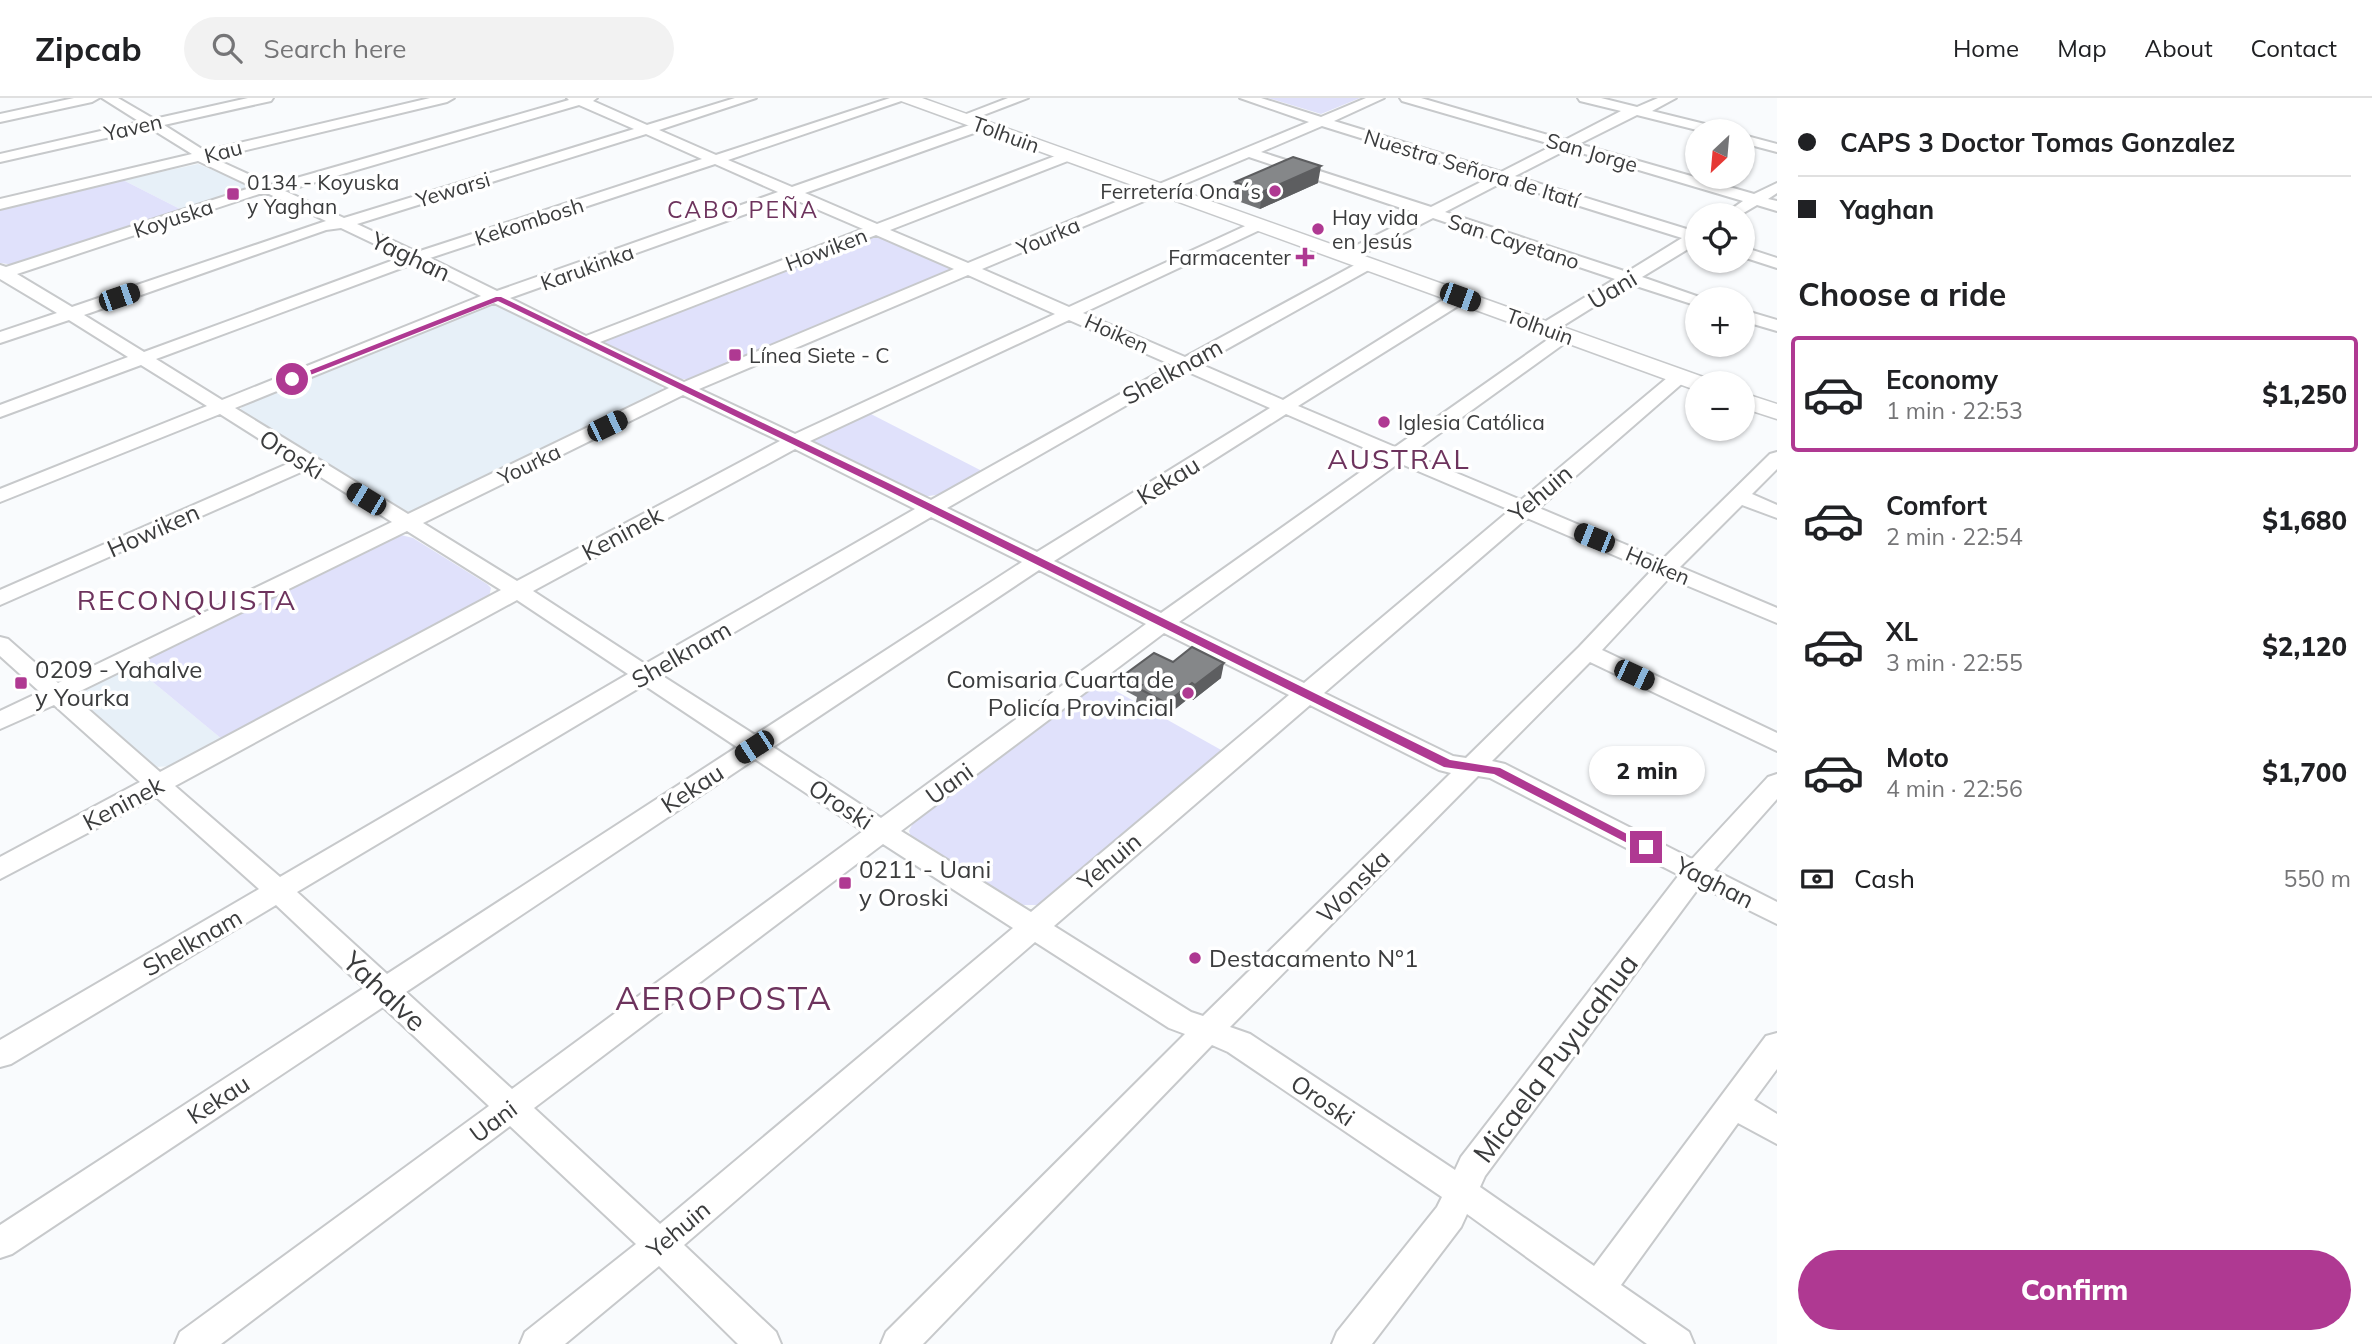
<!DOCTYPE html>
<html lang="en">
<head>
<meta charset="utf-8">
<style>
	body { margin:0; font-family:Mulish,sans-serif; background:#f2f2f2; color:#202124; height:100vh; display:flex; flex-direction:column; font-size:26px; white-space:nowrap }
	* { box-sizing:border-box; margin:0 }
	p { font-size:23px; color:#757577 }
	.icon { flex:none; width:38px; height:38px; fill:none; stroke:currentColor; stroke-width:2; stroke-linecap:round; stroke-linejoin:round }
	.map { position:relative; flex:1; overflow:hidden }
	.sheet { display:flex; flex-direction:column; background:#fff; width:595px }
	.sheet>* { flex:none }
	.hud { display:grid; align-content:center; height:154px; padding:0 21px; background:#fff }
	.needle { width:46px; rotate:206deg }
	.tools { position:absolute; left:1685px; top:21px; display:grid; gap:14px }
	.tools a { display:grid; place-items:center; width:70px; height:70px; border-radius:50%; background:#fff; box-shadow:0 2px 5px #0004; font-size:35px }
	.end { position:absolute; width:32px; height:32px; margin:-16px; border:9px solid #af3992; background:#fff; box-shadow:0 0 0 4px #fff }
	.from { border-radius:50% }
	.bubble { position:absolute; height:49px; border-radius:24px; background:#fff; box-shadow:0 2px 5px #0004; font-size:23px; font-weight:800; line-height:49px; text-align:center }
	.car { position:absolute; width:21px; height:42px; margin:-21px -10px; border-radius:9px; box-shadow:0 0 5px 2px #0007; background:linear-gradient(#222 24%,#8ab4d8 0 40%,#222 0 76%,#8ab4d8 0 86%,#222 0) }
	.hud b { display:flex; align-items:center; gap:24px; height:66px; font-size:26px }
	.hud b+b { border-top:2px solid #e0e0e0 }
	.hud i { width:18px; height:18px; background:#202124 }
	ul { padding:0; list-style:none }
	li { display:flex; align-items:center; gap:21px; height:116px; margin:0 14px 10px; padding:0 7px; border:4px solid transparent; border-radius:7px }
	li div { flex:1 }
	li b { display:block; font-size:26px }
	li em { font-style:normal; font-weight:800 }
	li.selected { border-color:#af3992 }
	li>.icon { width:63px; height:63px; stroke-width:1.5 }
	h2 { padding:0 21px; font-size:32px; line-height:84px }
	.pay { display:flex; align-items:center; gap:18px; height:77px; padding:0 21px; font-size:26px }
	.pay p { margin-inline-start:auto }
	.action { display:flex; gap:14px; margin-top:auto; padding:14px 21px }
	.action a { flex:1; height:80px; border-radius:42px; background:#af3992; color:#fff; font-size:28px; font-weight:800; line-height:80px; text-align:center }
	header { display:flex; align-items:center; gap:42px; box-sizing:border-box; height:98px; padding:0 35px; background:#fff; border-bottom:2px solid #e0e0e0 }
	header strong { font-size:33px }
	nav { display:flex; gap:38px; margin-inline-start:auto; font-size:24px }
	.search { width:490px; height:63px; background:#f2f2f2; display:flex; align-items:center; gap:18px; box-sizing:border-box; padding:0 24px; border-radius:38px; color:#757577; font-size:26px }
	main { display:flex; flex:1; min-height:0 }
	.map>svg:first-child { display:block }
</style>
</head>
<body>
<header>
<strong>Zipcab</strong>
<div class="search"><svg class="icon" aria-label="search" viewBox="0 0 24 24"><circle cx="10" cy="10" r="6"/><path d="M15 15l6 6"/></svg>Search here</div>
<nav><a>Home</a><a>Map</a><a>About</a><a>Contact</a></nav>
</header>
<main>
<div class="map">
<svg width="1777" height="1246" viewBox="0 0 1777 1246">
	<rect width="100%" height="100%" fill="#f9fbfd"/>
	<g fill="#e7f0f8">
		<polygon points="198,66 247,86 248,91 184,113 123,82"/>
		<polygon points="490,207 501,209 659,286 663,291 417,413 410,414 398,411 240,312 244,306"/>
		<polygon points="131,566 223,642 172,668 155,669 149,666 79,600 85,590"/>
	</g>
	<g fill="#e0e1fb">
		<polygon points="1268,0 1360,0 1321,16"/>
		<polygon points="123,82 184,113 15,167 0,165 0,110"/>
		<polygon points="871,138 881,138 954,170 953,172 690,281 678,281 605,246 606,240"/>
		<polygon points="867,314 982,373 942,396 922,399 814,346 814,339"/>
		<polygon points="401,437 413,440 487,486 491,490 489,499 223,642 131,566 393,438"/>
		<polygon points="1100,584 1223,653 1038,807 1019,807 911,739 909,733 915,721"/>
	</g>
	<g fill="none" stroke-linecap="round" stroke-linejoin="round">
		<defs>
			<g id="minor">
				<polygon points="74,0 99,0 92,4 0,24 0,16"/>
				<path d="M102,0H118L154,21L248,0H273L271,3L164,27L205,53L430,0H454L447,4L213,60L272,87L569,2L567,0H597L593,3L647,27L735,0H756L659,32L716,57L890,0H910L728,62L792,89L978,24H988V30L805,95L877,126L1063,55H1073V61L890,132L968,165L1309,24L1240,0H1261L1321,19L1366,0H1384L1334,23L1501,74L1554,47L1402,3L1400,0H1421L1565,42L1621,13L1580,3L1578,0H1601L1637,9L1658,0H1676L1652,13L1721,30L1723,33H1701L1637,17L1579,46L1754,96L1777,85V95L1768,101L1777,103V113L1757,107L1740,117H1723L1743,103L1568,51L1515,78L1693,133L1698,132V145L1642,179L1705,201H1698V208L1630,186L1561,229L1568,241L1565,245L1411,356L1521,402L1673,275H1685L1688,279L1685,283L1539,410L1662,462L1770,356L1777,354V371L1752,396L1777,407V420L1742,407L1680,469L1777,510V525L1669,480L1602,552L1777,635V653L1590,564L1492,663L1505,666L1692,761L1768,679L1777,676V701L1714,772L1777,804V826L1700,788L1485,1078L1480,1089L1594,1168L1766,938L1777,935V971L1754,1002L1777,1016V1046L1738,1025L1621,1187L1689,1234L1694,1246H1647L1467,1116L1461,1129L1372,1246H1332L1337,1234L1437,1109L1442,1099L1228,954L1212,947L923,1246H881L886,1234L1185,936L1169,930L1035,844L684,1147L776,1234L781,1246H738L659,1168L565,1246H520L525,1234L636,1146L510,1028L221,1246H175L180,1234L489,1008L383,909L12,1156L0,1160V1127L364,890L276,807L11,966L0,969V942L259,791L156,699L0,781V759L140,684L54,607L0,631V613L40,594L0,558V539L8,541L58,585L392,424L308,371L0,507V492L294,363L220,316L0,404V391L207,308L141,267L0,319V307L128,259L69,222L0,245V234L57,215L0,181V167L6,169L253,89L198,63L0,111V101L192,56L150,30L0,64V56L140,24ZM579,7L634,31L344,120L285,93ZM1322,28L1489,80L1431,109L1261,54ZM646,36L702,61L417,154L357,126ZM1249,59L1419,116L1341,155L1339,158L1341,161H1353L1433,120L1615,181L1546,223L1543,227L1550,240L1395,349L1298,308L1466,203L1468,199L1466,195H1454L1283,302L1200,266L1374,169L1376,166L1374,163H1362L1185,259L1083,215L1264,130L1267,127L1264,124H1254L1069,209L982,171ZM715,66L778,94L497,193L430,160ZM1503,84L1682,140L1627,174L1445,114ZM259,96H269L326,123L72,209L17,176ZM791,100L863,131L586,238L510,200ZM341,130L402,159L144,254L84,217L326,132ZM876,137L954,171L684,284L600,244ZM415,165L481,198L222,302L156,261ZM968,177L1055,216L795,336L699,291ZM494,205L669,290L408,416L235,310ZM1069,222L1172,267L931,402L810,343ZM1186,273L1270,310L1037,454L947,410ZM683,297L780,343L517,483L423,425ZM1286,316L1383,358L1161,515L1054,463ZM795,351L915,411L645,566L533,493ZM1399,365L1510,412L1304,585L1179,524ZM931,419L1022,464L755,637L661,577ZM1527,420L1651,473L1579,549L1466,660L1453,658L1324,595ZM407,433L501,492L160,674L72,597ZM1039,472L1146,526L881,720L773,649ZM517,502L628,576L280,779L175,688ZM1164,535L1289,597L1031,814L901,733ZM644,587L737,649L387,876L297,794ZM1310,607L1439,672L1451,675L1203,918L1191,914L1054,828ZM755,661L863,733L512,991L406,894ZM1478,678L1490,680L1679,777L1461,1059L1455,1072L1250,936L1230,929ZM883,746L1013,830L660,1126L534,1010Z"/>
				<polygon points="1008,0 1028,0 968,23 958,23 956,20"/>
				<polygon points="1743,37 1777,46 1777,54 1743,45"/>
				<polygon points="1743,149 1777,160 1777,170 1743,159"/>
				<polygon points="1743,212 1777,222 1777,233 1743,223"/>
			</g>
			<g id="tertiary">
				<polygon points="899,0 922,0 1706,280 1709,285 1698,285 1698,292 1690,290 901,3"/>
				<polygon points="1743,295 1777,306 1777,321 1743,310"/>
			</g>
		</defs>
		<use href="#minor" stroke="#c7c9cb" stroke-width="4"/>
		<use href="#tertiary" stroke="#c7c9cb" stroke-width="3"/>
		<use href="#minor" fill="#fff" fill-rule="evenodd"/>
		<use href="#tertiary" fill="#fff" fill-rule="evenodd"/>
	</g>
	<g fill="#727476">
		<polygon points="1235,84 1318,85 1260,111 1232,101"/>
		<polygon points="1173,564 1221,580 1193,602 1189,600 1164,620 1136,604 1137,599 1122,591 1124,577"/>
	</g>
	<g fill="#5d5e60">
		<polygon points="1321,68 1318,85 1260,111 1262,94"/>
		<polygon points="1224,565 1221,580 1193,602 1195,587"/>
		<polygon points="1192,585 1189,600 1164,620 1166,605"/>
	</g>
	<g fill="#858789" stroke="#5d5e60" stroke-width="2">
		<polygon points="1293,59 1321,68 1262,94 1235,84"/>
		<polygon points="1192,549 1224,565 1195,587 1192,585 1166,605 1138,590 1142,587 1124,577 1154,555 1173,564"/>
	</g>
	<polygon fill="#af3992" points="496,199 501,199 888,385 1450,662 1500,670 1652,749 1646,753 1641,752 1494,676 1444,669 881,389 498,203 295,283 288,281"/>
	<g fill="#af3992" stroke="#fff" stroke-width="2.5">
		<circle cx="1275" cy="93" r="7"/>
		<rect x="226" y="89" width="14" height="14" rx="3.5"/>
		<circle cx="1318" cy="131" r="7"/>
		<path d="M1301.5 148.5h7v7h7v7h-7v7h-7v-7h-7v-7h7z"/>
		<rect x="728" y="250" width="14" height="14" rx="3.5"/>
		<circle cx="1384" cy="324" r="7"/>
		<rect x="14" y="578" width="14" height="14" rx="3.5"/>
		<circle cx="1188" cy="595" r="7"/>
		<rect x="838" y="778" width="14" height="14" rx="3.5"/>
		<circle cx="1195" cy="860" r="7"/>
	</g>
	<g text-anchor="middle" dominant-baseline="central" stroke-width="7" stroke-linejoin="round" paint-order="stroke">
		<g font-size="21" fill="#3b3c3d" stroke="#fff">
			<text transform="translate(133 29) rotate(-13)">Yaven</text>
			<text transform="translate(1006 36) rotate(20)">Tolhuin</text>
			<text transform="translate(223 53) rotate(-15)">Kau</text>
			<text transform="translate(1592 54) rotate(16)">San Jorge</text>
			<text transform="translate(1472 70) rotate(17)">Nuestra Señora de Itatí</text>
			<text transform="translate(453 91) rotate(-17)">Yewarsi</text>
			<text transform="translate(173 120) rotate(-18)">Koyuska</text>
			<text transform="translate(529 123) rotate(-18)">Kekombosh</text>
			<text transform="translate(1048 138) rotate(-23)">Yourka</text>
			<text transform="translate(1514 143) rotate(18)">San Cayetano</text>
			<text transform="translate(826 151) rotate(-21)">Howiken</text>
			<text transform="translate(587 169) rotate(-20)">Karukinka</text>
			<text transform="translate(1540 228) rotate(20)">Tolhuin</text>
			<text transform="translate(1117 235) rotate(24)">Hoiken</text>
			<text transform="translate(529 366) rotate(-26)">Yourka</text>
			<text transform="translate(1658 467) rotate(23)">Hoiken</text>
		</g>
		<g font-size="21" fill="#3b3c3d" stroke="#fff" text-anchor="start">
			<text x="247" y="84">0134 - Koyuska<tspan x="247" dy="24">y Yaghan</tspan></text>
			<text x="1261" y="93" text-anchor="end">Ferretería Ona´s</text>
			<text x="1332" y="119">Hay vida<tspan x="1332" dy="24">en Jesús</tspan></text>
			<text x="1291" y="159" text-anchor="end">Farmacenter</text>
			<text x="749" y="257">Línea Siete - C</text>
			<text x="1398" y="324">Iglesia Católica</text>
		</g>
		<g font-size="23" letter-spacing="2" fill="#6d335d" stroke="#fff">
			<text x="743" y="111">CABO PEÑA</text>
		</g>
		<g font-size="24" fill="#3b3c3d" stroke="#fff">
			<text transform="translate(411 158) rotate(25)">Yaghan</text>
			<text transform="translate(1612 191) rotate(-31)">Uani</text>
			<text transform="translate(1172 273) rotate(-29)">Shelknam</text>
			<text transform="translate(292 356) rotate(32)">Oroski</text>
			<text transform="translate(1168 382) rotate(-32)">Kekau</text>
			<text transform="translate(1540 395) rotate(-40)">Yehuin</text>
			<text transform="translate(153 432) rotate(-24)">Howiken</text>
			<text transform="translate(622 435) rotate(-28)">Keninek</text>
			<text transform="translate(681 556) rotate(-30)">Shelknam</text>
			<text transform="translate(949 685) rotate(-36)">Uani</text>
			<text transform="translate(692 690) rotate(-33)">Kekau</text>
			<text transform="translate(123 705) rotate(-28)">Keninek</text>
			<text transform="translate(841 706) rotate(33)">Oroski</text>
			<text transform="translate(1109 763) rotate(-40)">Yehuin</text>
			<text transform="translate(1715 784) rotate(27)">Yaghan</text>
			<text transform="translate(1353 788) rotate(-45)">Wonska</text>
			<text transform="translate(192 844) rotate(-30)">Shelknam</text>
			<text transform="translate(218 1001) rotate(-33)">Kekau</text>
			<text transform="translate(1323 1002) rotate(34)">Oroski</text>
			<text transform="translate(493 1023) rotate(-37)">Uani</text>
			<text transform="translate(678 1131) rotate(-40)">Yehuin</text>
		</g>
		<g font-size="24" fill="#3b3c3d" stroke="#fff" text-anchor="start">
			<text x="35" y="571">0209 - Yahalve<tspan x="35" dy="28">y Yourka</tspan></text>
			<text x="1174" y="581" text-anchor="end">Comisaria Cuarta de<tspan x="1174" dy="28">Policía Provincial</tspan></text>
			<text x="859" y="771">0211 - Uani<tspan x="859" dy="28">y Oroski</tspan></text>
			<text x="1209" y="860">Destacamento N°1</text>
		</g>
		<g font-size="28" letter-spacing="2" fill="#6d335d" stroke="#fff">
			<text x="1399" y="360">AUSTRAL</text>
			<text x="187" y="501">RECONQUISTA</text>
		</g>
		<g font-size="28" fill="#3b3c3d" stroke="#fff">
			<text transform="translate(385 893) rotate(43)">Yahalve</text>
			<text transform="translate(1555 960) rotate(-53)">Micaela Puyucahua</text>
		</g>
		<g font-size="33" letter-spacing="2" fill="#6d335d" stroke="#fff">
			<text x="724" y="899">AEROPOSTA</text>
		</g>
	</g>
</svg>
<div class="tools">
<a><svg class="needle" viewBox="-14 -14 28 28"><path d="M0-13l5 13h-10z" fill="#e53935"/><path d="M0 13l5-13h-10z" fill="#757577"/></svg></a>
<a><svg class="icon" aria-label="locate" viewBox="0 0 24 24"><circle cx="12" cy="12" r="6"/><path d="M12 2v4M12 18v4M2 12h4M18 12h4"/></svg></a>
<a>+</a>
<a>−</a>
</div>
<i class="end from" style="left:292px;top:281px"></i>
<i class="end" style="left:1646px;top:749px"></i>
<div class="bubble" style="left:1589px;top:648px;width:116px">2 min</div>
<i class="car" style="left:119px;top:199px;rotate:71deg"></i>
<i class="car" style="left:1460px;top:199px;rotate:110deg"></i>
<i class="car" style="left:607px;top:328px;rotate:64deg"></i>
<i class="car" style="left:366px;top:401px;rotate:301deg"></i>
<i class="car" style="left:1594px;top:440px;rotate:292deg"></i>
<i class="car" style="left:1634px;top:577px;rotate:115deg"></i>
<i class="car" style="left:754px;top:649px;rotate:237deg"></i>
</div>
<section class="sheet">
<div class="hud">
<b><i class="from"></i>CAPS 3 Doctor Tomas Gonzalez</b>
<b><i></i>Yaghan</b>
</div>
<h2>Choose a ride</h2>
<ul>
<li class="selected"><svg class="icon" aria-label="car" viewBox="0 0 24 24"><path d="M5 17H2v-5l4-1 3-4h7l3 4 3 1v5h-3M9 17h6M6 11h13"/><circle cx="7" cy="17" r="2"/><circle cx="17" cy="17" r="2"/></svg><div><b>Economy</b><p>1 min · 22:53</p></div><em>$1,250</em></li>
<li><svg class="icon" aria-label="car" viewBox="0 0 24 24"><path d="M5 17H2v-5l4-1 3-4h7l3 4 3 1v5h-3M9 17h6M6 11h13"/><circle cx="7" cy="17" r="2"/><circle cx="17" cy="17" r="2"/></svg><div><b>Comfort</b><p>2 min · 22:54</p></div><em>$1,680</em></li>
<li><svg class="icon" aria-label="car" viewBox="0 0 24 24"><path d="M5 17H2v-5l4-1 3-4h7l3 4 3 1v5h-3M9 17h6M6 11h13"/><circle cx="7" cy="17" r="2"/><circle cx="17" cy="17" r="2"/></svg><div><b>XL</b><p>3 min · 22:55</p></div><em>$2,120</em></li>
<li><svg class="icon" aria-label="car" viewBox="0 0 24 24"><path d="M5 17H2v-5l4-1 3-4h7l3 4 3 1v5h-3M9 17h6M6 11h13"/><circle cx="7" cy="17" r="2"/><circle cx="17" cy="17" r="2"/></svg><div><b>Moto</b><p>4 min · 22:56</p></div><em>$1,700</em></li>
</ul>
<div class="pay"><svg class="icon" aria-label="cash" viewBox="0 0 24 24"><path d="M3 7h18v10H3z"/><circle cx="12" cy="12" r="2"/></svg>Cash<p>550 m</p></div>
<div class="action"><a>Confirm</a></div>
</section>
</main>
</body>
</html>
